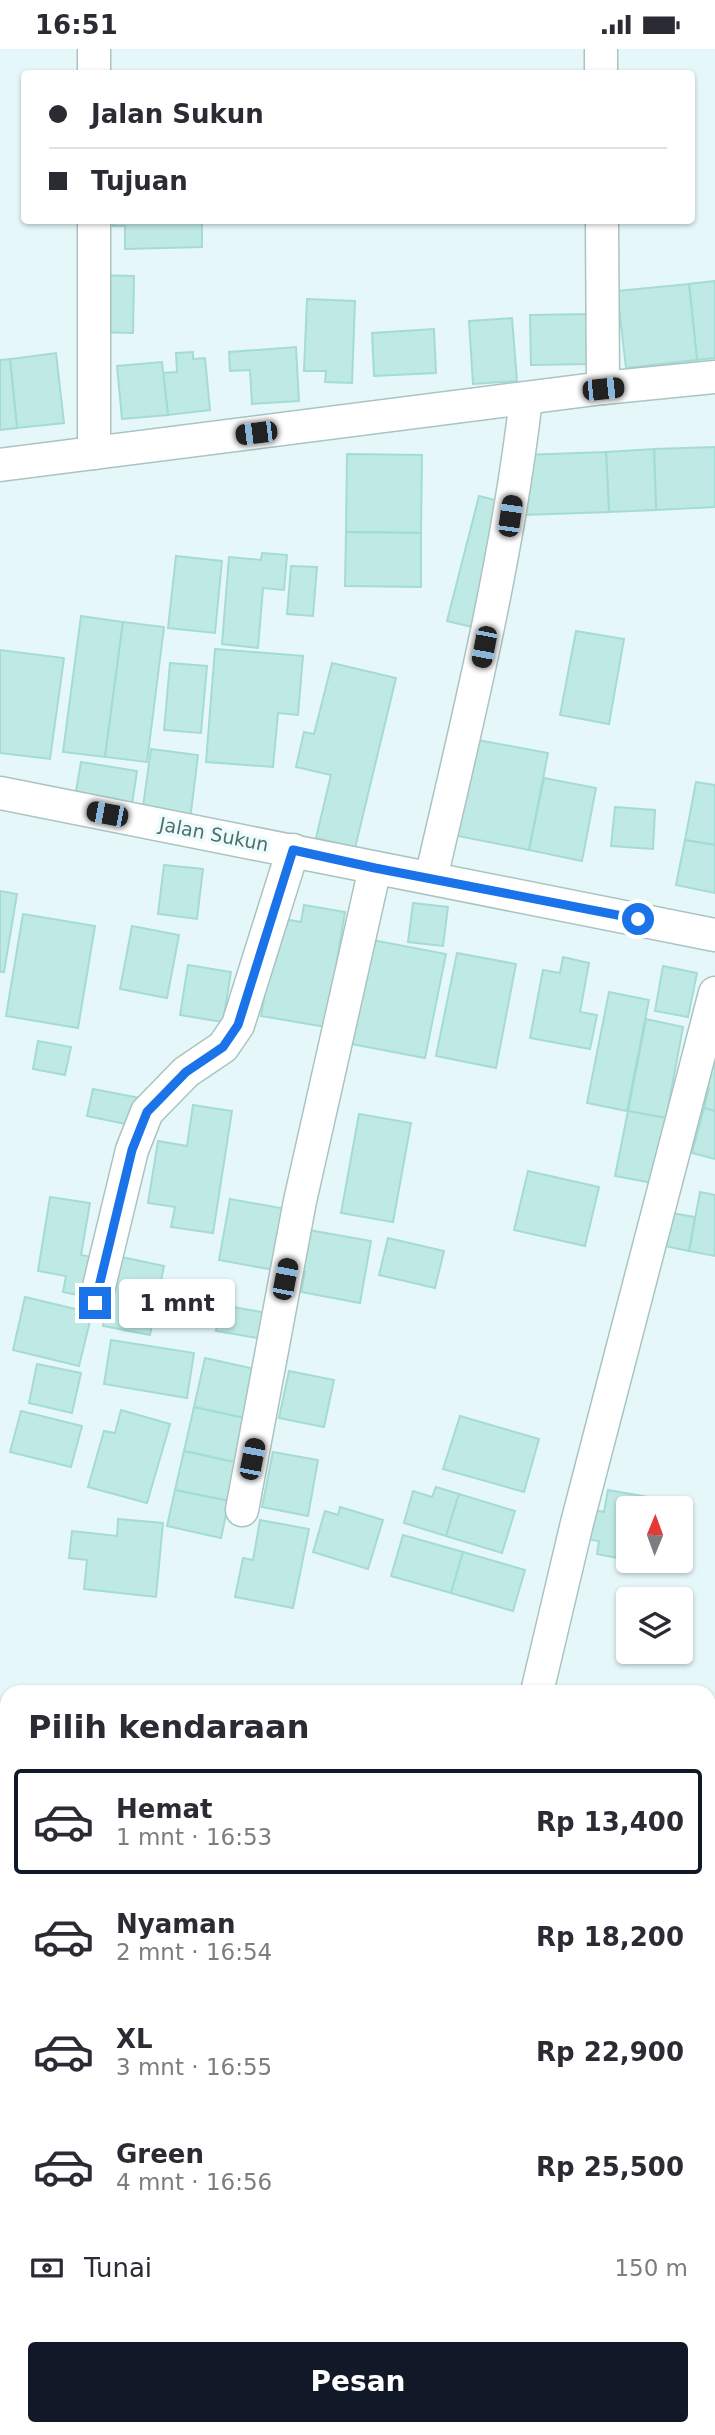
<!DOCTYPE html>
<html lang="id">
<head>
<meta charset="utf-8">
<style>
	body { margin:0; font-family:"DejaVu Sans",sans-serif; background:#f7f7f7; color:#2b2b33; height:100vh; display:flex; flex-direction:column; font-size:26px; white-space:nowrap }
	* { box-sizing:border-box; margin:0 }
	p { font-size:23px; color:#7c7c81 }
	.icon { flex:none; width:38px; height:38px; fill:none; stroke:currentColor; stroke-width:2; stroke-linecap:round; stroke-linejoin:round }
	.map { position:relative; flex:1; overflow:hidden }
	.side { position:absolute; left:0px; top:1636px; width:716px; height:751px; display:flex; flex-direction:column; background:#fff; border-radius:21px 21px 0 0; box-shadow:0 2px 5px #0004 }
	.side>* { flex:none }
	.guide { position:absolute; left:21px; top:21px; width:674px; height:154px; border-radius:7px; box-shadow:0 2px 5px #0004; display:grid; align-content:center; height:154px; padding:0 28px; background:#fff }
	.needle { width:46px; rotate:1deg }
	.fabs { position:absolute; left:616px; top:1447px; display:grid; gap:14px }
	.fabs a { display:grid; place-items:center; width:77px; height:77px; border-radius:7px; background:#fff; box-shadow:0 2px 5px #0004; font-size:35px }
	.end { position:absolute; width:32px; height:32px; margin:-16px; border:9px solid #1a73e8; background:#fff; box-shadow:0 0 0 4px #fff }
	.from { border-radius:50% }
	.bubble { position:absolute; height:49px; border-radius:7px; background:#fff; box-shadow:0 2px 5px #0004; font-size:23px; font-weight:700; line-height:49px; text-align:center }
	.car { position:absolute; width:21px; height:42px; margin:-21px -10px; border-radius:9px; box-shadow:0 0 5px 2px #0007; background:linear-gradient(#222 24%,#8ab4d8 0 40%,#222 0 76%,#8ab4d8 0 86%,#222 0) }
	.guide b { display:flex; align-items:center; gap:24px; height:66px; font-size:26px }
	.guide b+b { border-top:2px solid #e1e1e2 }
	.guide i { width:18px; height:18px; background:#2b2b33 }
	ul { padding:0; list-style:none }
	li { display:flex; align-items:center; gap:21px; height:105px; margin:0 14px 10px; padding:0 14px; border:4px solid transparent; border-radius:7px }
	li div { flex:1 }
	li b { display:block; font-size:26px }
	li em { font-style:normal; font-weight:700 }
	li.selected { border-color:#111827 }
	li>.icon { width:63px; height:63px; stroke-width:1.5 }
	h2 { padding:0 28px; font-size:32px; line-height:84px }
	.pay { display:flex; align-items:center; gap:18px; height:77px; padding:0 28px; font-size:26px }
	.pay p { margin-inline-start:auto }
	.primary-button { display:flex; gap:14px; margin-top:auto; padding:14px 28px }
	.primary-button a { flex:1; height:80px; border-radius:7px; background:#111827; color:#fff; font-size:28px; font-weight:700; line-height:80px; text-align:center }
	.status { display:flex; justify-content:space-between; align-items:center; height:49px; padding:0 35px; background:#fff; direction:ltr }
	.status svg { height:19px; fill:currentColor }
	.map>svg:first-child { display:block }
</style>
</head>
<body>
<div class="status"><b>16:51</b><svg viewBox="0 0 49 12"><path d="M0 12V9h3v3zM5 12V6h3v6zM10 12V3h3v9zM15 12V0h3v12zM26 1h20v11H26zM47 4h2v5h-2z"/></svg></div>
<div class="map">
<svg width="715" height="2386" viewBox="0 0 715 2386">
	<rect width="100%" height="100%" fill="#e6f7f9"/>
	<g fill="#bfe9e4" stroke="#a4dcd5" stroke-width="2">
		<polygon points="112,172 202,172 202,198 125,200 125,177 113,177"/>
		<polygon points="97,226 134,227 133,284 96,283"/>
		<polygon points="715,232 715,309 697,311 689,235"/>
		<polygon points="689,235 697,311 626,319 617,242"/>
		<polygon points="307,250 355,252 352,334 325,333 326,322 304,322"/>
		<polygon points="587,265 588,315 531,316 530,266"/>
		<polygon points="512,269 517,332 473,335 469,272"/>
		<polygon points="434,280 436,324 374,327 372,284"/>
		<polygon points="296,298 299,352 252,355 250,321 230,322 229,303"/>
		<polygon points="193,303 193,310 205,309 210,361 168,366 163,324 177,323 176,304"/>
		<polygon points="56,304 64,374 17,379 10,310"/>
		<polygon points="10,310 17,379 0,381 0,311"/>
		<polygon points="162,313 168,366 122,370 117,317"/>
		<polygon points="715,398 715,458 656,461 654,400"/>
		<polygon points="654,400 656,461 609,463 606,403"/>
		<polygon points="606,403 609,463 524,466 522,406"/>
		<polygon points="347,405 422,406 421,484 346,483"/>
		<polygon points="479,447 507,454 476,579 447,572"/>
		<polygon points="346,483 421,484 421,538 345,537"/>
		<polygon points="262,504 287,506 284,541 263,539 258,599 222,595 229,508 261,511"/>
		<polygon points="176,507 222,512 215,584 168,579"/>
		<polygon points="291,517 317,518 313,567 287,565"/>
		<polygon points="81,567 123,573 105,708 63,703"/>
		<polygon points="123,573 164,578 147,713 105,708"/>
		<polygon points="576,582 624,590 609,675 560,666"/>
		<polygon points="215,600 303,607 298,666 278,664 273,718 206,713"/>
		<polygon points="0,601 64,609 50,710 0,704"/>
		<polygon points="170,614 207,617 201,684 164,681"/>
		<polygon points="332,614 396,629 355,799 316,789 331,726 296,718 304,683 314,685"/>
		<polygon points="467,689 548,704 529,801 448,785"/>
		<polygon points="151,700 198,706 190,771 142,765"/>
		<polygon points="81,713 137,722 131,762 74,754"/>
		<polygon points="544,729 596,739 582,812 529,801"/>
		<polygon points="696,733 715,736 715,796 685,791"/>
		<polygon points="615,758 655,761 653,800 611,797"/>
		<polygon points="685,791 715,796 715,844 676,836"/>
		<polygon points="164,816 203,820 197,870 158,865"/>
		<polygon points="0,842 17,845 4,923 0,923"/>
		<polygon points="413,854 448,858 443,897 408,893"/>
		<polygon points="304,856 345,863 326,978 261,967 278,869 301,873"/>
		<polygon points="23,865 95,877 78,979 6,967"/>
		<polygon points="132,877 179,886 167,949 120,940"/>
		<polygon points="367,890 446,905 425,1009 346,994"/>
		<polygon points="457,904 516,915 496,1019 436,1007"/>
		<polygon points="563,908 589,914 580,963 597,966 590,1000 530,989 543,921 560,924"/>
		<polygon points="188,916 231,923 223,973 180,966"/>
		<polygon points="663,917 697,924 688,968 655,962"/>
		<polygon points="609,943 649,951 627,1062 587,1054"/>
		<polygon points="646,970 683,978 666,1069 628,1062"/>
		<polygon points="38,992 71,998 65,1026 33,1020"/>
		<polygon points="705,1004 715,1007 715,1062 704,1059 709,1039 697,1037"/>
		<polygon points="93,1040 140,1049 135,1077 87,1067"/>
		<polygon points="193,1056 232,1062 213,1184 171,1178 175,1158 148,1154 158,1092 187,1097"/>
		<polygon points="704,1059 715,1062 715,1110 692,1104"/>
		<polygon points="628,1062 666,1069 653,1134 615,1127"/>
		<polygon points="359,1065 411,1074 393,1173 341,1164"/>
		<polygon points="528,1122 599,1138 585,1197 514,1181"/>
		<polygon points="700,1143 715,1146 715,1207 689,1202"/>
		<polygon points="50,1148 90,1154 81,1206 93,1208 87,1248 63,1243 66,1227 38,1222"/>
		<polygon points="230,1150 297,1162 285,1223 219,1211"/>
		<polygon points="672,1164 695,1168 689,1202 665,1197"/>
		<polygon points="309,1181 371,1192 360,1254 301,1243 305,1223 302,1222"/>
		<polygon points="388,1189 444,1202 435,1239 379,1226"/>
		<polygon points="117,1207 164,1217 150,1286 103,1277"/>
		<polygon points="25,1248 92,1264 79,1317 13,1301"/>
		<polygon points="221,1256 273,1265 269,1291 216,1282"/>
		<polygon points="111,1291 194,1304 187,1349 104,1335"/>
		<polygon points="205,1309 264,1322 253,1371 194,1358"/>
		<polygon points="37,1315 81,1324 72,1364 29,1354"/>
		<polygon points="289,1322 334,1331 324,1378 279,1369"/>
		<polygon points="194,1358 253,1371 243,1415 184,1402"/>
		<polygon points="121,1361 170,1375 147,1454 88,1438 104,1382 115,1384"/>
		<polygon points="21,1362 82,1377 71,1418 10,1403"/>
		<polygon points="460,1367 539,1390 524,1443 443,1420"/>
		<polygon points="184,1402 243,1415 235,1453 175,1441"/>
		<polygon points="273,1403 318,1411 308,1467 262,1458"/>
		<polygon points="436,1438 459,1445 446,1487 404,1474 413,1442 432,1448"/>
		<polygon points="175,1441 229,1452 221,1489 167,1477"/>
		<polygon points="608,1441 683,1454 681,1467 681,1460 628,1460 628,1511 597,1505 599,1492 586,1490 590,1460 604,1463"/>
		<polygon points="459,1445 515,1462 502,1504 446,1487"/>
		<polygon points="340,1458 383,1471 368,1520 313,1503 325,1462 338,1466"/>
		<polygon points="118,1470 163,1474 156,1548 84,1540 87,1511 69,1509 72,1482 117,1487"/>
		<polygon points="260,1471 309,1480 293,1559 235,1548 243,1509 253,1511"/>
		<polygon points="403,1486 463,1503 451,1544 391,1527"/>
		<polygon points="463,1503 525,1521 513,1562 451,1544"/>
		<polygon points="634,1512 672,1512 671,1519"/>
		<polygon points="0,1870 7,1872 7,1914 0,1913"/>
		<polygon points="709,2040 715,2041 715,2130 709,2129"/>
		<polygon points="0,2199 7,2200 7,2251 0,2250"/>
		<polygon points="0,2264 7,2265 7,2362 0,2361"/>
		<polygon points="140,2380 199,2380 198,2386 139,2386"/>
		<polygon points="307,2380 350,2380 349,2386 306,2386"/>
		<polygon points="357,2380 421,2380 420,2386 356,2386"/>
	</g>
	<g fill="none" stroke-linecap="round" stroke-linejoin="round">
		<defs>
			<g id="street">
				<polyline points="94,24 94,0"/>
				<polyline points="601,24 601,0"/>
				<polyline points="602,172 603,339"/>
				<polyline points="94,404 94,172"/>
				<polyline points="0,416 603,339 715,328"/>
				<polyline points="0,744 715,886"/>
				<path d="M431,829C468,670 507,512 526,350"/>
				<polyline points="95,1254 132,1101 147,1063 186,1023 223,998 238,976 293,801"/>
				<polyline points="242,1461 300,1152 375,819"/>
				<polyline points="537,1643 577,1474 715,944"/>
			</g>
		</defs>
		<use href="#street" stroke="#a9c4c2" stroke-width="35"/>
		<use href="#street" stroke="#fff" stroke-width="32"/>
	</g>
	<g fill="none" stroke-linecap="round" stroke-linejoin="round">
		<polyline stroke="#1a73e8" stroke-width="9" points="95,1254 132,1101 147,1063 186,1023 223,998 238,976 293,801 375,819 638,870"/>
	</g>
	<g text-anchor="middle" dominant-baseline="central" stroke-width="7" stroke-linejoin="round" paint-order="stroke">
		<g font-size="19" fill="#4e6f6a" stroke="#ecfbfd">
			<text transform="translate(214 785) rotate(11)">Jalan Sukun</text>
		</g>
	</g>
</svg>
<div class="fabs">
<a><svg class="needle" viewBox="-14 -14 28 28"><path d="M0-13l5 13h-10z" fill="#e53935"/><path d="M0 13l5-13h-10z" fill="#7c7c81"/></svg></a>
<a><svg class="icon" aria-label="layers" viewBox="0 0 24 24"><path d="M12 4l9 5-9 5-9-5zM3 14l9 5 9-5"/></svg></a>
</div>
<i class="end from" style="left:638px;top:870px"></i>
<i class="end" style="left:95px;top:1254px"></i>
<div class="bubble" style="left:119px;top:1230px;width:116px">1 mnt</div>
<i class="car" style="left:603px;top:340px;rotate:84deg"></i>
<i class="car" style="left:256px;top:384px;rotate:263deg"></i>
<i class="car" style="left:510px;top:467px;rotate:8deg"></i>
<i class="car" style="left:484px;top:598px;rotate:191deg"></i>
<i class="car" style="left:107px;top:765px;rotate:281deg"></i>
<i class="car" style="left:285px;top:1230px;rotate:11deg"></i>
<i class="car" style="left:252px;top:1410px;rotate:11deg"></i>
<div class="guide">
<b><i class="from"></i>Jalan Sukun</b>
<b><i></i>Tujuan</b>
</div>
<section class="side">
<h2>Pilih kendaraan</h2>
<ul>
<li class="selected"><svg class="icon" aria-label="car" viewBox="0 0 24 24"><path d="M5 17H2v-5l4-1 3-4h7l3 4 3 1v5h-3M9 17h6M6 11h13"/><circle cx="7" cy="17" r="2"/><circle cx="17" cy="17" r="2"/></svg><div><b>Hemat</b><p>1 mnt · 16:53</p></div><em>Rp 13,400</em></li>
<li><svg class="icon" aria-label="car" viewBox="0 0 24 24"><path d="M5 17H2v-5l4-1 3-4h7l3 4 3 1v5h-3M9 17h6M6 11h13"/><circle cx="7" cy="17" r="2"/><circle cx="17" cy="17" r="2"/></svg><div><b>Nyaman</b><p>2 mnt · 16:54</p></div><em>Rp 18,200</em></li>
<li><svg class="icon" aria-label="car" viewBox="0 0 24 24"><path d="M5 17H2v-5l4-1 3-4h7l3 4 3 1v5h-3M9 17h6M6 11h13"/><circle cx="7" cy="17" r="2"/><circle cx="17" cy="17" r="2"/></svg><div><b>XL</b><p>3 mnt · 16:55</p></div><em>Rp 22,900</em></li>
<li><svg class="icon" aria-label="car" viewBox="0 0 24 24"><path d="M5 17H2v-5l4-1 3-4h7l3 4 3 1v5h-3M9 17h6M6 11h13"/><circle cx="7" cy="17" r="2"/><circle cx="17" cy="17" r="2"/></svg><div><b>Green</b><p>4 mnt · 16:56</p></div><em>Rp 25,500</em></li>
</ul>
<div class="pay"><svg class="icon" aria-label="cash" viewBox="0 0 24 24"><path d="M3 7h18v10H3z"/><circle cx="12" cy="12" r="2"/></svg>Tunai<p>150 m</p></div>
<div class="primary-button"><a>Pesan</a></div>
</section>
</div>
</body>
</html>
